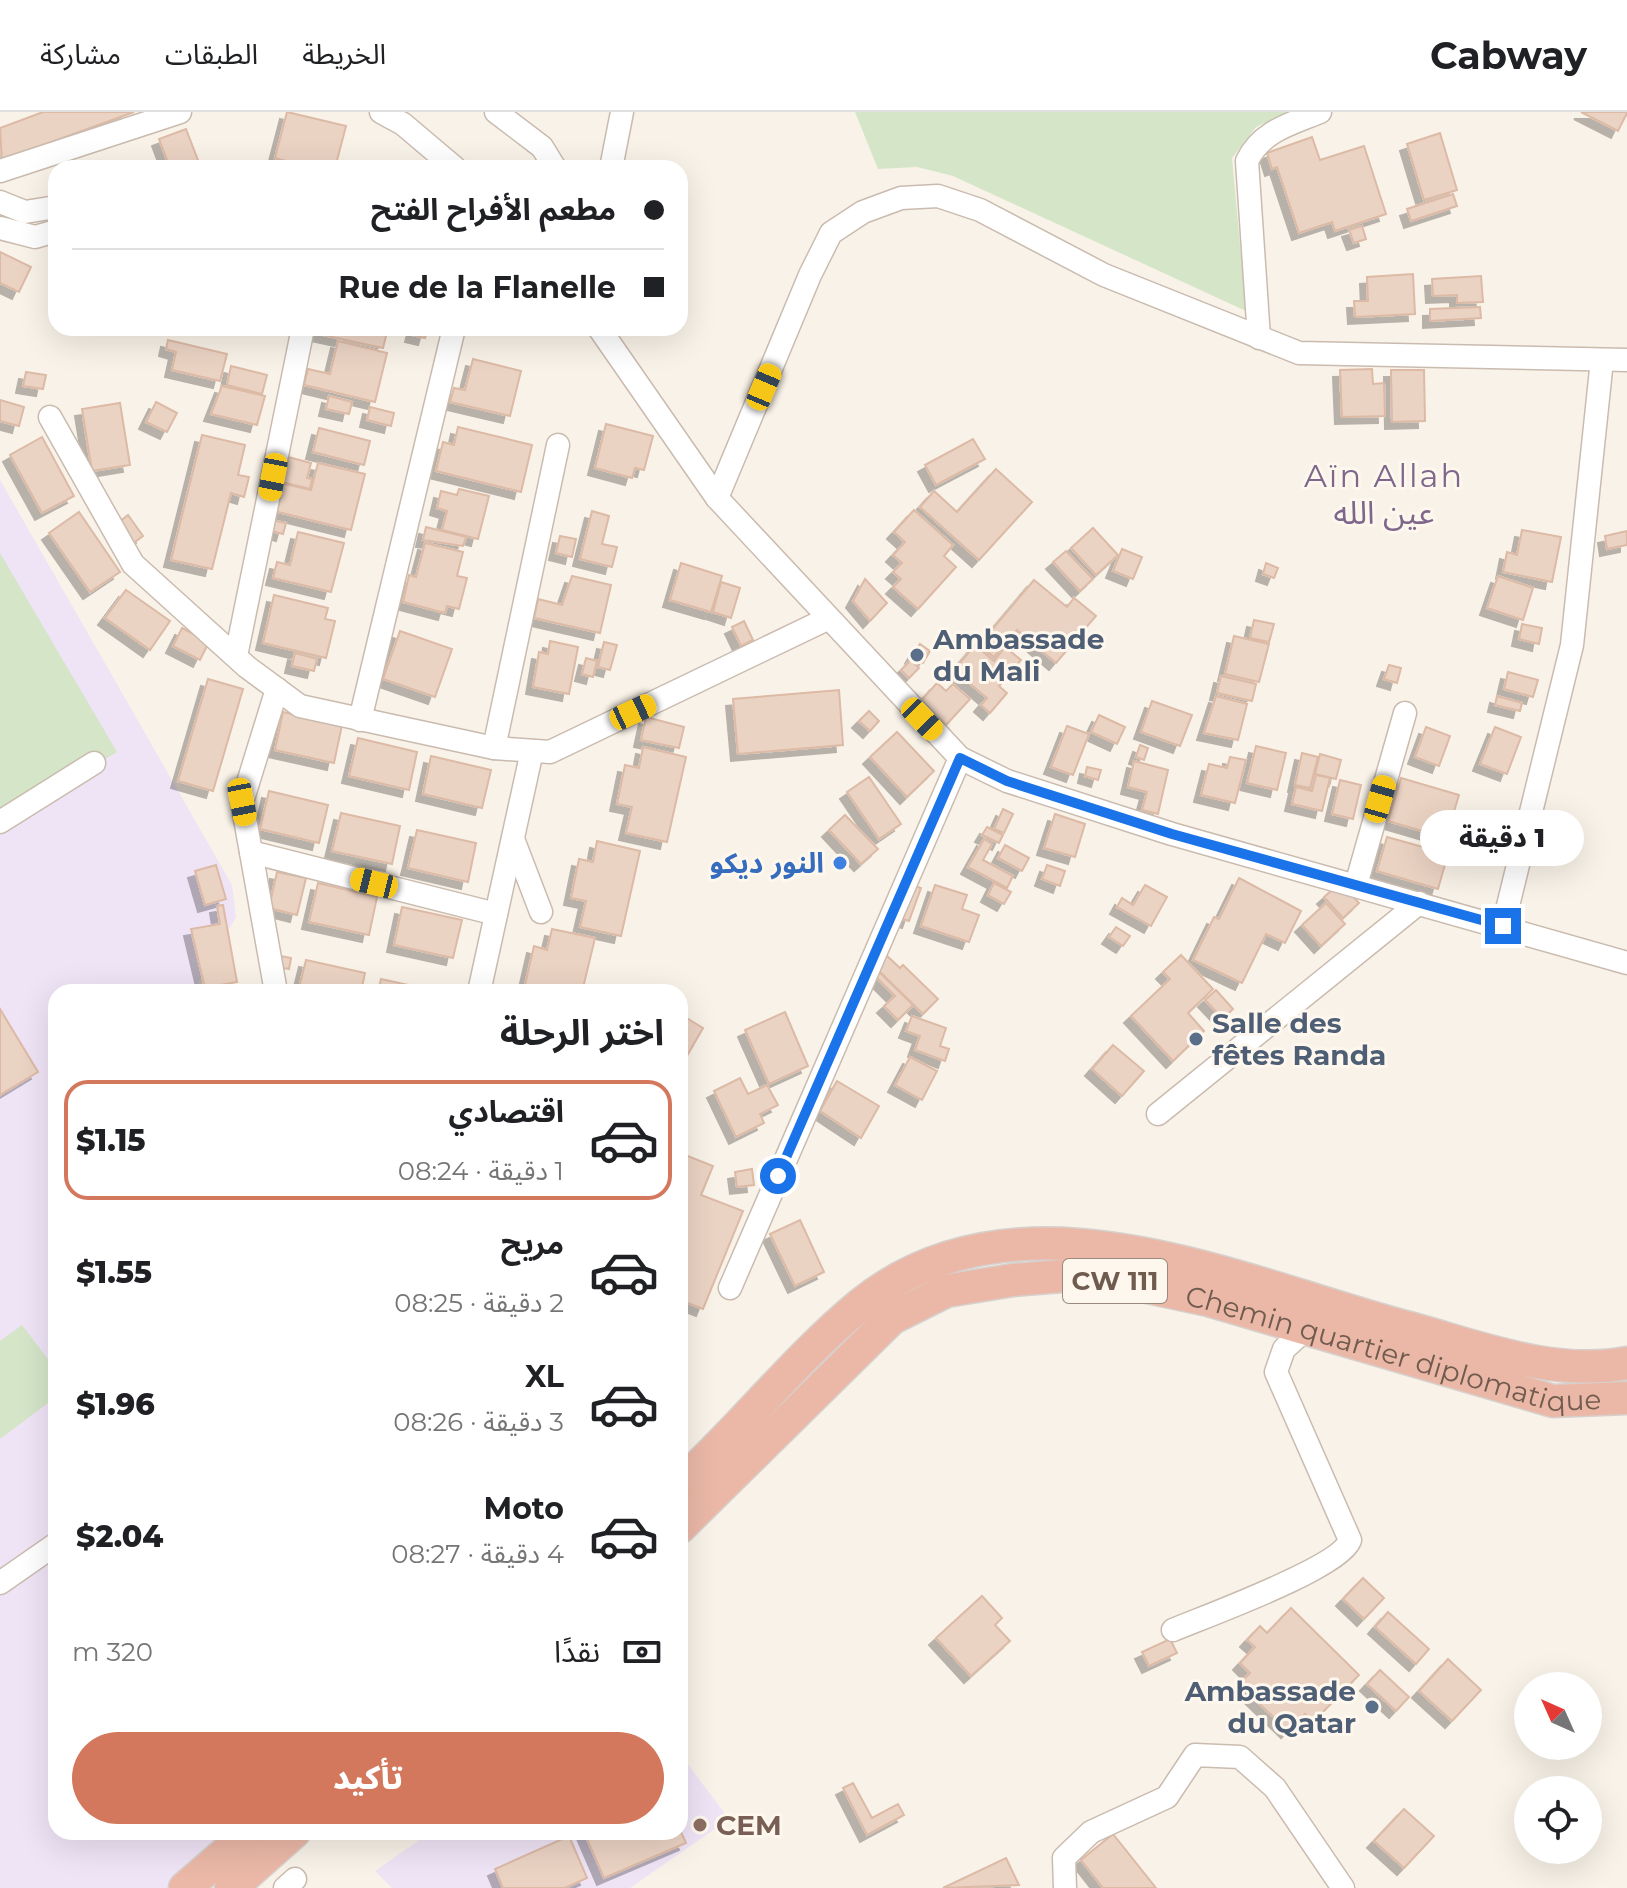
<!DOCTYPE html>
<html lang="ar">
<head>
<meta charset="utf-8">
<style>
	body { margin:0; font-family:Montserrat,"Noto Sans Arabic",sans-serif; background:#f6f6f6; color:#202124; direction:rtl; height:100vh; display:flex; flex-direction:column; font-size:30px; white-space:nowrap }
	* { box-sizing:border-box; margin:0 }
	p { font-size:26px; color:#757577 }
	.icon { flex:none; width:44px; height:44px; fill:none; stroke:currentColor; stroke-width:2; stroke-linecap:round; stroke-linejoin:round }
	.map { position:relative; flex:1; overflow:hidden; direction:ltr }
	.panel { position:absolute; left:48px; top:872px; width:640px; height:856px; display:flex; flex-direction:column; background:#fff; border-radius:24px; box-shadow:0 8px 32px #0002; direction:rtl }
	.panel>* { flex:none }
	.guide { position:absolute; left:48px; top:48px; width:640px; height:176px; border-radius:24px; box-shadow:0 8px 32px #0002; direction:rtl; display:grid; align-content:center; height:176px; padding:0 24px; background:#fff }
	.needle { width:52px; rotate:315deg }
	.fabs { position:absolute; left:1514px; top:1560px; display:grid; gap:16px }
	.fabs a { display:grid; place-items:center; width:88px; height:88px; border-radius:50%; background:#fff; box-shadow:0 8px 32px #0002; font-size:40px }
	.end { position:absolute; width:36px; height:36px; margin:-18px; border:10px solid #1a73e8; background:#fff; box-shadow:0 0 0 4px #fff }
	.from { border-radius:50% }
	.bubble { position:absolute; height:56px; border-radius:28px; background:#fff; box-shadow:0 8px 32px #0002; font-size:26px; font-weight:800; line-height:56px; text-align:center; direction:rtl }
	.car { position:absolute; width:24px; height:48px; margin:-24px -12px; border-radius:10px; box-shadow:0 0 6px 2px #0007; background:linear-gradient(#f5c518 24%,#345 0 40%,#f5c518 0 76%,#345 0 86%,#f5c518 0) }
	.guide b { display:flex; align-items:center; gap:28px; height:76px; font-size:30px }
	.guide b+b { border-top:2px solid #e0e0e0 }
	.guide i { width:20px; height:20px; background:#202124 }
	ul { padding:0; list-style:none }
	li { display:flex; align-items:center; gap:24px; height:120px; margin:0 16px 12px; padding:0 8px; border:4px solid transparent; border-radius:24px }
	li div { flex:1 }
	li b { display:block; font-size:30px }
	li em { font-style:normal; font-weight:800 }
	li.selected { border-color:#d3775d }
	li>.icon { width:72px; height:72px; stroke-width:1.5 }
	h2 { padding:0 24px; font-size:36px; line-height:96px }
	.pay { display:flex; align-items:center; gap:20px; height:88px; padding:0 24px; font-size:30px }
	.pay p { margin-inline-start:auto }
	.action { display:flex; gap:16px; margin-top:auto; padding:16px 24px }
	.action a { flex:1; height:92px; border-radius:48px; background:#d3775d; color:#fff; font-size:32px; font-weight:800; line-height:92px; text-align:center }
	header { display:flex; align-items:center; gap:48px; box-sizing:border-box; height:112px; padding:0 40px; background:#fff; border-bottom:2px solid #e0e0e0 }
	header strong { font-size:38px }
	nav { display:flex; gap:44px; margin-inline-start:auto; font-size:28px }
	.map>svg:first-child { display:block }
</style>
</head>
<body>
<header>
<strong>Cabway</strong>
<nav><a>الخريطة</a><a>الطبقات</a><a>مشاركة</a></nav>
</header>
<div class="map">
<svg width="1627" height="1776" viewBox="0 0 1627 1776">
	<defs>
		<filter id="shadow"><feDropShadow dx="-7" dy="7" stdDeviation="0" flood-color="#0004"/></filter>
	</defs>
	<rect width="100%" height="100%" fill="#f9f2e8"/>
	<g fill="#efe4f6">
		<polygon points="0,368 232,773 236,805 193,880 56,880 56,1720 227,1720 169,1776 0,1776"/>
		<polygon points="680,1642 729,1707 630,1776 392,1776 375,1759 431,1720 680,1720"/>
	</g>
	<g fill="#d4e5c8">
		<polygon points="855,0 1288,0 1256,15 1232,46 1246,199 953,64 917,55 878,57"/>
		<polygon points="0,441 117,640 0,711"/>
		<polygon points="22,1213 56,1258 56,1285 0,1327 0,1229"/>
	</g>
	<g fill="#ebd3c3" stroke="#dcbaa5" stroke-width="2" filter="url(#shadow)">
		<polygon points="43,0 134,0 2,48 0,16"/>
		<polygon points="287,0 346,14 335,56 311,56 275,46"/>
		<polygon points="1581,0 1627,0 1627,1 1618,19"/>
		<polygon points="186,17 201,56 170,56 159,27"/>
		<polygon points="1440,21 1457,78 1424,88 1407,32"/>
		<polygon points="1312,25 1320,48 1364,34 1386,102 1335,119 1332,110 1299,121 1277,55 1272,57 1267,41"/>
		<polygon points="1453,82 1457,94 1411,109 1407,97"/>
		<polygon points="1362,114 1366,127 1354,131 1349,118"/>
		<polygon points="0,140 31,155 19,180 0,171"/>
		<polygon points="1413,162 1415,202 1355,205 1354,189 1368,189 1367,165"/>
		<polygon points="1481,164 1483,190 1457,191 1457,183 1433,184 1432,167"/>
		<polygon points="1480,195 1481,206 1430,209 1430,197"/>
		<polygon points="319,216 337,216 337,219 350,223 352,216 388,216 383,236 318,222"/>
		<polygon points="414,216 428,216 425,226 412,223"/>
		<polygon points="168,228 227,242 220,269 172,258 176,240 166,237"/>
		<polygon points="338,229 387,241 375,290 304,273 308,257 330,262"/>
		<polygon points="473,247 521,259 510,304 450,290 454,276 465,278"/>
		<polygon points="231,254 267,263 262,282 227,273"/>
		<polygon points="1372,257 1373,272 1384,271 1385,304 1342,305 1340,258"/>
		<polygon points="1391,258 1424,258 1425,309 1392,310"/>
		<polygon points="26,260 46,263 43,277 23,274"/>
		<polygon points="222,274 265,284 257,313 211,302"/>
		<polygon points="329,284 352,290 349,302 326,297"/>
		<polygon points="0,288 24,295 19,314 0,309"/>
		<polygon points="156,290 177,301 167,320 146,310"/>
		<polygon points="120,291 130,353 92,359 82,297"/>
		<polygon points="370,295 394,301 391,314 367,308"/>
		<polygon points="606,312 653,324 644,358 635,356 632,366 595,356"/>
		<polygon points="458,315 532,333 521,380 436,359 443,330 454,333"/>
		<polygon points="319,316 370,329 364,353 313,340"/>
		<polygon points="202,323 245,333 238,363 249,365 244,385 231,381 212,457 171,448"/>
		<polygon points="42,325 74,384 42,401 10,343"/>
		<polygon points="973,327 985,347 936,373 925,353"/>
		<polygon points="288,345 311,351 307,366 312,367 310,377 282,370"/>
		<polygon points="318,351 365,362 351,418 274,399 281,371 311,378"/>
		<polygon points="996,357 1032,390 979,448 920,395 934,379 957,400"/>
		<polygon points="459,377 489,384 478,427 442,418 447,399 437,396 441,379 457,383"/>
		<polygon points="914,398 953,433 944,444 956,455 918,497 893,475 901,467 893,460 902,451 893,443 905,430 894,420"/>
		<polygon points="592,399 609,404 602,432 617,435 612,455 580,447"/>
		<polygon points="79,400 120,460 90,480 49,421"/>
		<polygon points="128,403 143,424 128,435 113,415"/>
		<polygon points="271,408 286,411 283,422 268,418"/>
		<polygon points="426,415 466,425 463,434 423,428"/>
		<polygon points="1093,416 1118,443 1096,463 1071,436"/>
		<polygon points="1522,418 1561,425 1552,470 1503,460 1507,440 1517,443"/>
		<polygon points="1627,419 1627,433 1607,437 1605,424"/>
		<polygon points="298,420 344,431 331,480 273,466 277,450 290,453"/>
		<polygon points="560,424 576,427 572,445 556,441"/>
		<polygon points="425,431 463,440 457,464 467,466 459,497 447,494 445,501 403,490 409,463 416,465"/>
		<polygon points="1122,437 1142,445 1133,467 1113,459"/>
		<polygon points="1066,439 1093,467 1080,479 1053,450"/>
		<polygon points="681,451 722,464 711,500 670,488"/>
		<polygon points="1266,451 1278,456 1274,466 1263,462"/>
		<polygon points="572,464 611,473 600,521 534,506 538,487 562,493"/>
		<polygon points="1498,464 1533,476 1523,508 1487,496"/>
		<polygon points="865,467 887,491 870,509 853,489"/>
		<polygon points="1034,468 1067,495 1074,486 1096,504 1056,551 1017,518 994,545 979,533"/>
		<polygon points="721,470 740,476 731,506 713,500"/>
		<polygon points="126,478 170,509 150,538 105,506"/>
		<polygon points="274,483 328,496 325,507 335,509 326,546 263,531"/>
		<polygon points="1254,508 1274,512 1269,530 1250,526"/>
		<polygon points="744,509 753,528 741,534 732,515"/>
		<polygon points="1522,512 1542,516 1539,532 1519,527"/>
		<polygon points="182,516 209,530 200,548 173,534"/>
		<polygon points="400,519 452,537 435,585 383,567"/>
		<polygon points="1234,524 1269,532 1259,570 1225,562"/>
		<polygon points="550,529 578,535 569,582 533,575 539,540 548,542"/>
		<polygon points="604,530 617,533 610,558 598,555"/>
		<polygon points="920,532 930,539 923,551 912,545"/>
		<polygon points="975,533 994,549 1005,535 1021,548 999,574 1007,581 990,601 981,593 987,586 954,558"/>
		<polygon points="295,541 317,547 314,559 292,554"/>
		<polygon points="586,546 597,549 593,565 582,562"/>
		<polygon points="911,548 919,556 909,566 901,558"/>
		<polygon points="1389,553 1401,556 1397,571 1384,567"/>
		<polygon points="1508,560 1538,568 1533,585 1504,577"/>
		<polygon points="1221,564 1256,572 1252,589 1217,581"/>
		<polygon points="208,567 243,577 213,679 178,669"/>
		<polygon points="937,571 946,579 953,572 970,587 946,613 920,590"/>
		<polygon points="839,578 843,633 738,642 733,587"/>
		<polygon points="1216,584 1247,592 1238,628 1204,621"/>
		<polygon points="1497,584 1522,591 1520,599 1495,593"/>
		<polygon points="1152,589 1192,603 1180,634 1141,620"/>
		<polygon points="869,599 879,609 870,619 859,609"/>
		<polygon points="283,600 342,613 334,651 275,638"/>
		<polygon points="1099,603 1125,615 1117,632 1091,620"/>
		<polygon points="646,605 684,615 679,636 641,628"/>
		<polygon points="1067,614 1089,622 1073,663 1051,655"/>
		<polygon points="1426,615 1450,624 1439,654 1415,645"/>
		<polygon points="1495,615 1521,625 1507,662 1480,652"/>
		<polygon points="897,620 934,659 907,685 870,645"/>
		<polygon points="358,626 417,640 409,678 349,664"/>
		<polygon points="1140,633 1148,636 1144,648 1136,645"/>
		<polygon points="1256,634 1286,641 1277,678 1247,671"/>
		<polygon points="643,635 686,645 667,730 626,721 632,695 617,692 625,653 639,656"/>
		<polygon points="1302,641 1318,645 1310,676 1295,673"/>
		<polygon points="1320,642 1341,648 1336,667 1315,662"/>
		<polygon points="431,644 491,658 482,696 423,682"/>
		<polygon points="1230,645 1246,648 1235,691 1201,683 1209,652 1227,656"/>
		<polygon points="1134,649 1168,658 1158,702 1142,698 1147,680 1128,675"/>
		<polygon points="1087,655 1101,658 1098,668 1085,664"/>
		<polygon points="1316,663 1330,666 1322,699 1292,692 1296,675 1312,679"/>
		<polygon points="869,665 901,712 879,727 847,680"/>
		<polygon points="1401,666 1459,683 1446,726 1388,709"/>
		<polygon points="1340,668 1361,673 1353,707 1332,702"/>
		<polygon points="269,679 328,693 319,731 260,717"/>
		<polygon points="1003,697 1013,702 1004,721 994,717"/>
		<polygon points="341,701 400,714 392,752 332,739"/>
		<polygon points="1055,702 1085,712 1075,745 1044,736"/>
		<polygon points="845,703 878,737 861,752 829,718"/>
		<polygon points="1480,714 1493,719 1486,740 1472,735"/>
		<polygon points="987,715 1003,723 999,731 982,723"/>
		<polygon points="417,718 476,731 468,770 408,756"/>
		<polygon points="1387,725 1448,742 1438,777 1377,759"/>
		<polygon points="984,727 992,732 983,748 1013,764 1007,776 968,755"/>
		<polygon points="597,729 640,739 621,824 580,815 586,789 571,786 579,747 593,750"/>
		<polygon points="1005,733 1029,746 1022,759 998,746"/>
		<polygon points="216,753 226,787 205,793 195,759"/>
		<polygon points="1047,753 1065,759 1060,774 1042,767"/>
		<polygon points="277,760 306,766 297,803 269,796"/>
		<polygon points="1239,766 1301,799 1285,831 1266,822 1242,871 1193,848 1214,805 1219,807"/>
		<polygon points="318,771 377,785 369,823 309,810"/>
		<polygon points="908,771 921,776 909,809 896,805"/>
		<polygon points="994,771 1011,780 1004,792 988,783"/>
		<polygon points="1340,771 1359,791 1343,806 1324,785"/>
		<polygon points="935,773 967,783 962,797 979,803 969,830 921,814"/>
		<polygon points="1145,773 1167,785 1151,814 1117,795 1122,786 1133,793"/>
		<polygon points="1326,791 1345,812 1321,834 1302,813"/>
		<polygon points="223,793 237,870 205,876 191,817 220,812 217,794"/>
		<polygon points="402,795 462,808 453,846 394,833"/>
		<polygon points="1116,815 1130,824 1123,834 1109,825"/>
		<polygon points="552,817 595,826 582,880 539,880 540,876 525,873 534,834 547,838"/>
		<polygon points="885,842 900,856 903,853 938,887 923,902 874,854"/>
		<polygon points="275,843 291,846 289,857 273,854"/>
		<polygon points="1181,843 1213,877 1188,901 1204,919 1173,949 1131,904 1170,867 1163,860"/>
		<polygon points="306,848 365,861 361,880 298,880"/>
		<polygon points="877,858 913,893 898,908 884,894 895,884 873,862"/>
		<polygon points="381,867 440,880 378,880"/>
		<polygon points="228,873 231,880 213,880 213,879"/>
		<polygon points="1216,878 1233,897 1223,907 1205,888"/>
		<polygon points="0,897 38,960 0,983"/>
		<polygon points="785,900 808,954 769,972 745,918"/>
		<polygon points="680,902 703,916 680,956"/>
		<polygon points="912,904 946,916 940,934 949,937 945,949 915,938 920,924 906,919"/>
		<polygon points="1113,933 1144,959 1122,984 1092,957"/>
		<polygon points="910,945 937,959 922,988 895,973"/>
		<polygon points="740,966 748,982 767,973 778,993 760,1002 764,1011 736,1025 714,979"/>
		<polygon points="837,969 879,994 861,1026 820,999"/>
		<polygon points="685,1043 713,1054 701,1083 743,1099 703,1197 680,1188 680,1055"/>
		<polygon points="752,1057 754,1073 737,1075 735,1060"/>
		<polygon points="800,1108 824,1160 795,1174 770,1122"/>
		<polygon points="1363,1466 1384,1486 1364,1507 1343,1487"/>
		<polygon points="982,1484 1002,1506 995,1513 1010,1529 971,1564 936,1526"/>
		<polygon points="1291,1496 1359,1563 1313,1610 1305,1602 1288,1619 1239,1572 1250,1561 1240,1551 1255,1535 1247,1528 1260,1514 1267,1521"/>
		<polygon points="1388,1500 1429,1537 1416,1552 1375,1515"/>
		<polygon points="1170,1527 1177,1541 1149,1554 1142,1540"/>
		<polygon points="1448,1547 1481,1578 1452,1609 1419,1579"/>
		<polygon points="1380,1558 1409,1585 1396,1599 1367,1572"/>
		<polygon points="853,1671 872,1706 898,1692 904,1703 867,1723 843,1676"/>
		<polygon points="1404,1697 1434,1724 1404,1756 1374,1729"/>
		<polygon points="680,1718 686,1731 604,1766 584,1720"/>
		<polygon points="1113,1722 1156,1776 1103,1776 1081,1748"/>
		<polygon points="569,1724 587,1766 565,1776 503,1776 495,1757"/>
		<polygon points="1006,1746 1019,1773 943,1776"/>
	</g>
	<g fill="none" stroke-linecap="round" stroke-linejoin="round">
		<defs>
			<g id="minor">
				<polyline points="381,0 403,12 455,56"/>
				<polyline points="496,0 542,35 555,56"/>
				<polyline points="611,56 622,0"/>
				<polyline points="0,59 180,0"/>
				<polyline points="0,90 25,100 56,95"/>
				<polyline points="0,116 35,125 56,119"/>
				<polyline points="599,216 717,386 960,646 1007,669 1172,722 1627,851"/>
				<path d="M1259,226L1247,49C1261,19 1291,12 1320,0"/>
				<polyline points="50,305 133,452 247,555 300,594 494,636 550,640 827,507"/>
				<polyline points="717,386 810,163 831,121 863,100 901,86 938,84 980,98 1104,163 1299,241 1627,248"/>
				<polyline points="236,544 303,216"/>
				<polyline points="360,608 454,216"/>
				<polyline points="494,636 558,333"/>
				<polyline points="0,710 94,651"/>
				<polyline points="513,727 541,800"/>
				<polyline points="251,740 496,802"/>
				<polyline points="1356,773 1405,601"/>
				<polyline points="1503,814 1572,533 1602,248"/>
				<polyline points="276,880 242,690 277,577"/>
				<polyline points="479,880 532,639"/>
				<polyline points="1158,1002 1419,791"/>
				<polyline points="730,1176 960,646"/>
				<polyline points="0,1471 56,1432"/>
				<path d="M1173,1518C1206,1504 1340,1456 1350,1428L1276,1260L1284,1237L1304,1219"/>
				<polyline points="285,1776 295,1767"/>
				<polyline points="1065,1776 1064,1746 1091,1720 1167,1685 1195,1643 1240,1645 1275,1676 1343,1776"/>
			</g>
			<g id="highway">
				<path d="M680,1372C742,1315 795,1247 860,1193C1018,1064 1239,1171 1409,1216C1479,1235 1553,1265 1627,1251"/>
				<path id="s1" d="M680,1415L892,1206L946,1179L1013,1168L1062,1164L1119,1169L1208,1188L1553,1289L1627,1286"/>
				<polyline points="185,1776 250,1720"/>
				<polyline points="231,1776 294,1720"/>
			</g>
		</defs>
		<use href="#minor" stroke="#cabbaf" stroke-width="25"/>
		<use href="#highway" stroke="#d7d1ce" stroke-width="35"/>
		<use href="#minor" stroke="#fff" stroke-width="22"/>
		<use href="#highway" stroke="#ebb8a7" stroke-width="32"/>
	</g>
	<g fill="none" stroke-linecap="round" stroke-linejoin="round">
		<polyline stroke="#1a73e8" stroke-width="10" points="778,1064 960,646 1007,669 1172,722 1503,814"/>
	</g>
	<g fill="#5c6f8a" stroke="#fdf7ed" stroke-width="3">
		<circle cx="917" cy="543" r="8"/>
		<circle cx="1196" cy="927" r="8"/>
		<circle cx="1372" cy="1595" r="8"/>
	</g>
	<circle fill="#3f7fe0" stroke="#fdf7ed" stroke-width="3" cx="840" cy="751" r="8"/>
	<circle fill="#8d6e63" stroke="#fdf7ed" stroke-width="3" cx="700" cy="1713" r="8"/>
	<g text-anchor="middle" dominant-baseline="central" stroke-width="6" stroke-linejoin="round" paint-order="stroke">
		<rect fill="#fdf7ed" stroke="#9a8a7e" stroke-width="2" x="1063" y="1147" width="104" height="44" rx="6"/>
		<g font-size="26" font-weight="bold" fill="#705b4f">
			<text x="1115" y="1169">CW 111</text>
		</g>
		<g font-size="28" font-weight="bold" fill="#4e5e75" stroke="#fdf7ed" text-anchor="start">
			<text x="933" y="527">Ambassade<tspan x="933" dy="32">du Mali</tspan></text>
			<text x="1212" y="911">Salle des<tspan x="1212" dy="32">fêtes Randa</tspan></text>
			<text x="1356" y="1579" text-anchor="end">Ambassade<tspan x="1356" dy="32">du Qatar</tspan></text>
		</g>
		<g font-size="28" font-weight="bold" fill="#366cbe" stroke="#fdf7ed" text-anchor="end">
			<text x="824" y="751">النور ديكو</text>
		</g>
		<g font-size="28" fill="#705b4f" stroke="#fdf7ed">
			<text stroke="none"><textPath href="#s1" startOffset="816">Chemin quartier diplomatique</textPath></text>
		</g>
		<g font-size="28" font-weight="bold" fill="#785e54" stroke="#fdf7ed" text-anchor="start">
			<text x="716" y="1713">CEM</text>
		</g>
		<g font-size="32" letter-spacing="2" fill="#7f678c" stroke="#fdf7ed">
			<text x="1384" y="363">Aïn Allah<tspan x="1384" dy="37">عين الله</tspan></text>
		</g>
	</g>
</svg>
<div class="fabs">
<a><svg class="needle" viewBox="-14 -14 28 28"><path d="M0-13l5 13h-10z" fill="#e53935"/><path d="M0 13l5-13h-10z" fill="#757577"/></svg></a>
<a><svg class="icon" aria-label="locate" viewBox="0 0 24 24"><circle cx="12" cy="12" r="6"/><path d="M12 2v4M12 18v4M2 12h4M18 12h4"/></svg></a>
</div>
<i class="end from" style="left:778px;top:1064px"></i>
<i class="end" style="left:1503px;top:814px"></i>
<div class="bubble" style="left:1420px;top:698px;width:164px">1 دقيقة</div>
<i class="car" style="left:764px;top:275px;rotate:23deg"></i>
<i class="car" style="left:273px;top:365px;rotate:191deg"></i>
<i class="car" style="left:633px;top:600px;rotate:65deg"></i>
<i class="car" style="left:922px;top:607px;rotate:136deg"></i>
<i class="car" style="left:1380px;top:687px;rotate:16deg"></i>
<i class="car" style="left:242px;top:690px;rotate:169deg"></i>
<i class="car" style="left:374px;top:771px;rotate:284deg"></i>
<div class="guide">
<b><i class="from"></i>مطعم الأفراح الفتح</b>
<b><i></i>Rue de la Flanelle</b>
</div>
<section class="panel">
<h2>اختر الرحلة</h2>
<ul>
<li class="selected"><svg class="icon" aria-label="car" viewBox="0 0 24 24"><path d="M5 17H2v-5l4-1 3-4h7l3 4 3 1v5h-3M9 17h6M6 11h13"/><circle cx="7" cy="17" r="2"/><circle cx="17" cy="17" r="2"/></svg><div><b>اقتصادي</b><p>1 دقيقة · 08:24</p></div><em>$1.15</em></li>
<li><svg class="icon" aria-label="car" viewBox="0 0 24 24"><path d="M5 17H2v-5l4-1 3-4h7l3 4 3 1v5h-3M9 17h6M6 11h13"/><circle cx="7" cy="17" r="2"/><circle cx="17" cy="17" r="2"/></svg><div><b>مريح</b><p>2 دقيقة · 08:25</p></div><em>$1.55</em></li>
<li><svg class="icon" aria-label="car" viewBox="0 0 24 24"><path d="M5 17H2v-5l4-1 3-4h7l3 4 3 1v5h-3M9 17h6M6 11h13"/><circle cx="7" cy="17" r="2"/><circle cx="17" cy="17" r="2"/></svg><div><b>XL</b><p>3 دقيقة · 08:26</p></div><em>$1.96</em></li>
<li><svg class="icon" aria-label="car" viewBox="0 0 24 24"><path d="M5 17H2v-5l4-1 3-4h7l3 4 3 1v5h-3M9 17h6M6 11h13"/><circle cx="7" cy="17" r="2"/><circle cx="17" cy="17" r="2"/></svg><div><b>Moto</b><p>4 دقيقة · 08:27</p></div><em>$2.04</em></li>
</ul>
<div class="pay"><svg class="icon" aria-label="cash" viewBox="0 0 24 24"><path d="M3 7h18v10H3z"/><circle cx="12" cy="12" r="2"/></svg>نقدًا<p>320 m</p></div>
<div class="action"><a>تأكيد</a></div>
</section>
</div>
</body>
</html>
